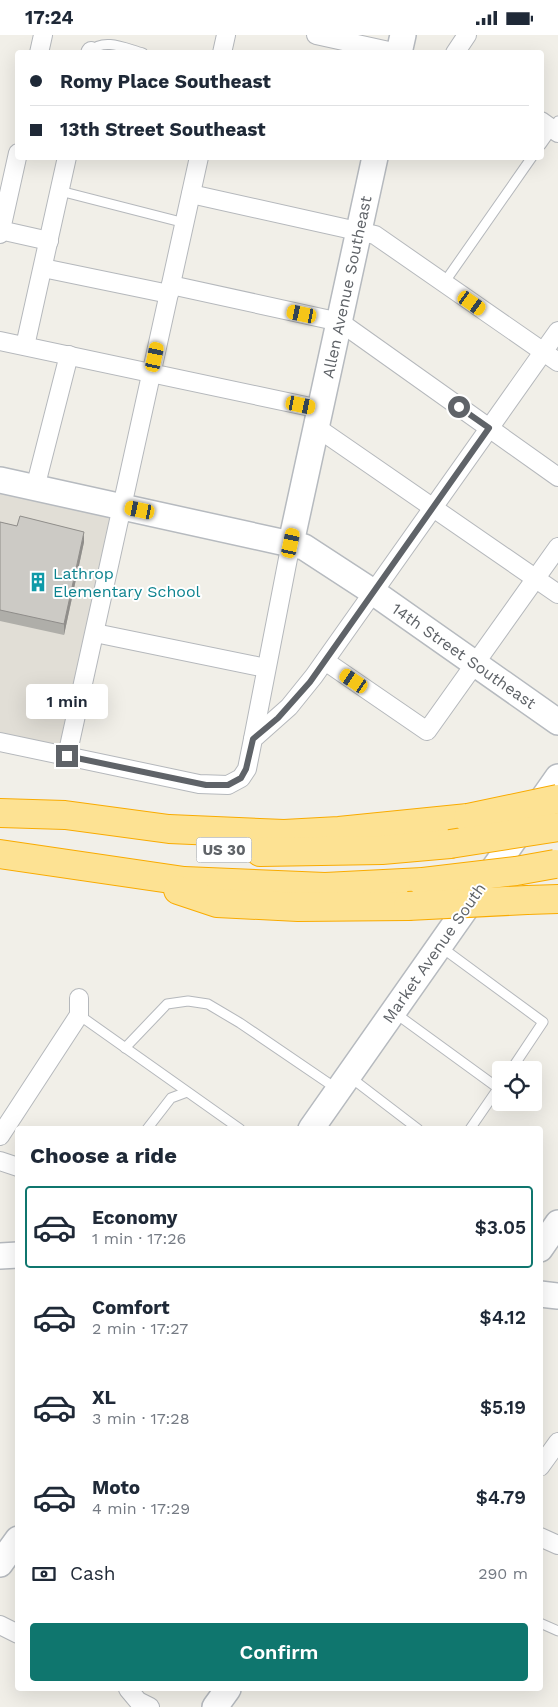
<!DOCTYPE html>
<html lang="en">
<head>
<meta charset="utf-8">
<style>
	body { margin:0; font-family:"Work Sans",sans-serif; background:#f2f2f3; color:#1f2937; height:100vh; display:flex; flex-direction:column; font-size:19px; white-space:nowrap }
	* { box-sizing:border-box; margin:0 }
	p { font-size:16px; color:#747a83 }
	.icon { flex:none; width:28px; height:28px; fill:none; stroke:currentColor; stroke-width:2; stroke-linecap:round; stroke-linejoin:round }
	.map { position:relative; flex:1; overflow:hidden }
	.details { position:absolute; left:15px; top:1091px; width:528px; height:565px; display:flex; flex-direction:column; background:#fff; border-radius:5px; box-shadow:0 5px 20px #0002 }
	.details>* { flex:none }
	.banner { position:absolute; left:15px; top:15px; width:529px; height:110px; border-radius:5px; box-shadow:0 5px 20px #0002; display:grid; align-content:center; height:110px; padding:0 15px; background:#fff }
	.controls { position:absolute; left:492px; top:1026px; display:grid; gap:10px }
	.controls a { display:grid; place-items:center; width:50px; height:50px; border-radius:5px; background:#fff; box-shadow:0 5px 20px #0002; font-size:25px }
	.end { position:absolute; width:22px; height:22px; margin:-11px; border:6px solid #5f6368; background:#fff; box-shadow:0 0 0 2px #fff }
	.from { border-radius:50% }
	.bubble { position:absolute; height:35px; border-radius:5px; background:#fff; box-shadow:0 5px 20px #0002; font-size:16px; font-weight:600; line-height:35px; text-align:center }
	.car { position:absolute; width:15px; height:30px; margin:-15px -8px; border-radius:6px; box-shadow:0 0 4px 1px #0007; background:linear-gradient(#f5c518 24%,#345 0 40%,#f5c518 0 76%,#345 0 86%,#f5c518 0) }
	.banner b { display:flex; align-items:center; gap:18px; height:48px; font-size:19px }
	.banner b+b { border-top:1px solid #e0e1e3 }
	.banner i { width:12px; height:12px; background:#1f2937 }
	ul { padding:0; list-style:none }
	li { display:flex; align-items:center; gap:15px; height:82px; margin:0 10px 8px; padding:0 5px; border:2px solid transparent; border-radius:5px }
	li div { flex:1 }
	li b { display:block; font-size:19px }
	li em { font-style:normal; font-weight:600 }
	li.current { border-color:#0f766e }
	li>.icon { width:45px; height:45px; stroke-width:1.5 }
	h2 { padding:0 15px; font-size:22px; line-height:60px }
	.pay { display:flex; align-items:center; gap:12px; height:55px; padding:0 15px; font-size:19px }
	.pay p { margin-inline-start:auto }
	.primary-button { display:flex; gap:10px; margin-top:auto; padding:10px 15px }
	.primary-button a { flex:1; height:58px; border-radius:5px; background:#0f766e; color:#fff; font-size:20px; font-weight:600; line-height:58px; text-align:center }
	.status { display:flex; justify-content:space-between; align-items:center; height:35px; padding:0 25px; background:#fff; direction:ltr }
	.status svg { height:14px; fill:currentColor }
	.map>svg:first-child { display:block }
</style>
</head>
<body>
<div class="status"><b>17:24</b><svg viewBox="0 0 49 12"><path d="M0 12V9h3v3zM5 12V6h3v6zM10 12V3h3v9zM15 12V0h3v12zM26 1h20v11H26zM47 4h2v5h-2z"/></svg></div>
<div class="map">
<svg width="558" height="1672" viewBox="0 0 558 1672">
	<rect width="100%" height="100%" fill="#f1efe8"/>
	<polygon fill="#e1ded6" points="0,445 122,471 67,721 0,707"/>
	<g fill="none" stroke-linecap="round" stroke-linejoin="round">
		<defs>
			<g id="lane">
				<path d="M91,16C104,2 127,14 143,18"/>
				<polyline points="541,110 558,86"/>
				<polyline points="60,156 185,188"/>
				<polyline points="444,248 532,122"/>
				<polyline points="441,912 543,987 511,1035"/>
				<polyline points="395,978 498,1053"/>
				<polyline points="79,980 240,1094"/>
				<polyline points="125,1013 167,969 188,966 208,969 240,988 337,1054"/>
				<polyline points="350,1042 418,1094"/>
				<polyline points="147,1094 171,1063 187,1057"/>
				<polyline points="470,1094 501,1049"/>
				<polyline points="540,1588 558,1596"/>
			</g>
			<g id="street">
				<polyline points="316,0 398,18"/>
				<polyline points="39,18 43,0"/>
				<polyline points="90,18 91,16"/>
				<polyline points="222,18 226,0"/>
				<polyline points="455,18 467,0"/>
				<polyline points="541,86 558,98"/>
				<polyline points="191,159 375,200 558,327"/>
				<polyline points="0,195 49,206"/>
				<polyline points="0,199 18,118"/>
				<polyline points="43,233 169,259"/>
				<polyline points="171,250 340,287 558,442"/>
				<polyline points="0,306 320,374"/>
				<polyline points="25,311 67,122"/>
				<polyline points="316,392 558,559"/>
				<polyline points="35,453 69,320"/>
				<polyline points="95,598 266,633"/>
				<polyline points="325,626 427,696 558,512"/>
				<polyline points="253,704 291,508"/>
				<polyline points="0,707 199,749 228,750 241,743 247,734 253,704 289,672 314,641 558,296"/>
				<polyline points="67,721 199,122"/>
				<polyline points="0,1101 79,980 79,963"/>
				<polyline points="0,1126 18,1132"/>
				<polyline points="540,1432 558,1407"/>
				<polyline points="540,1502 558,1510"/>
				<polyline points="0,1590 18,1599"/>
				<polyline points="128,1654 138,1666 150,1672"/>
			</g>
			<g id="secondary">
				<polyline points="399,18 403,0"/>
				<polyline points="0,445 304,512 373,557 558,687"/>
				<polyline points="291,508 375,122"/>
				<polyline points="311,1094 558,742"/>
				<polyline points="540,1214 558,1188"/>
				<polyline points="0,1221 18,1220"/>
				<polyline points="540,1259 558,1261"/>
				<polyline points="0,1529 18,1504"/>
				<polyline points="215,1672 228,1654"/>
			</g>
			<g id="highway">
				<polyline points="0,778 65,780 169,794 284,799 339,796 468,783"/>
				<polyline points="260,817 382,815 450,809"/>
				<polyline points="0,819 184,846 325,852 423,847"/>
				<polyline points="178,855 217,868 298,872 408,871"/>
				<polyline points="527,865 558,864"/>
			</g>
		</defs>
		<use href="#lane" stroke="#b5b8bc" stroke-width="11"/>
		<use href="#street" stroke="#b5b8bc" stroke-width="20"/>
		<use href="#secondary" stroke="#b6babf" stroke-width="28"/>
		<use href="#highway" stroke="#f9ab00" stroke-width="30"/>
		<use href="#lane" stroke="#fff" stroke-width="9"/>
		<use href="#street" stroke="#fff" stroke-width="18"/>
		<use href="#secondary" stroke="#fff" stroke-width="25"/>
		<use href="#highway" stroke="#fde293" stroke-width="28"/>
		<defs>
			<g id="highway-bridge">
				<polyline points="468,783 558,764"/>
				<polyline points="450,809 558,792"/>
				<polyline points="423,847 516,836 555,829"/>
				<polyline points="408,871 527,865"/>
			</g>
		</defs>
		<use href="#highway-bridge" stroke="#f9ab00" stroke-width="30" stroke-linecap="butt"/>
		<use href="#highway-bridge" stroke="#fde293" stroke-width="28"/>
	</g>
	<polygon fill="#afaea9" points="0,487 84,507 64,600 0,586"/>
	<polygon fill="#8f8d8a" points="84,497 84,507 64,600 64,589"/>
	<polygon fill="#cccac5" stroke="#8f8d8a" points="20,481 84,497 64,589 0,575 0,487 17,491"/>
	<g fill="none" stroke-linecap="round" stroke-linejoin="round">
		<polyline stroke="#5f6368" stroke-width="6" points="67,721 206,750 228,750 241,743 246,734 253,704 278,683 310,647 489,393 459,372"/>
	</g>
	<defs>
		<symbol id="building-bare" viewBox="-9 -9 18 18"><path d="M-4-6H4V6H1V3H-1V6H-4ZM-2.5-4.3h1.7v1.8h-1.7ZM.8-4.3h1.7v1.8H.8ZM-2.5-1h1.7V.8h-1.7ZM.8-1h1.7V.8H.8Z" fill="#0f9aa8" stroke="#fff" stroke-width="2.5" paint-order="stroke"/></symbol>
	</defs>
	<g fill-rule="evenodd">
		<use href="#building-bare" x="24" y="533" width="28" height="28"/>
	</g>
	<g text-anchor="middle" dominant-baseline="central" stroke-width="4" stroke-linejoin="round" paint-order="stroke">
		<rect fill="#fff" stroke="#8f9295" stroke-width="1" x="196.5" y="802.5" width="55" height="25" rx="4"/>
		<g font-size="15" font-weight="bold" fill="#5f6368">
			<text x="224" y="815">US 30</text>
		</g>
		<g font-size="16" fill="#5f6368" stroke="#fff">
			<text transform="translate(347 252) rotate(-78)">Allen Avenue Southeast</text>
			<text transform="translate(464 621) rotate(35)">14th Street Southeast</text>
			<text transform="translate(434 918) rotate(-55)">Market Avenue South</text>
		</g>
		<g font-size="16" fill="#0d838f" stroke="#fff" text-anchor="start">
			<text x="53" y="538">Lathrop<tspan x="53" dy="18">Elementary School</tspan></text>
		</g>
	</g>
</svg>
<div class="controls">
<a><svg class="icon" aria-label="locate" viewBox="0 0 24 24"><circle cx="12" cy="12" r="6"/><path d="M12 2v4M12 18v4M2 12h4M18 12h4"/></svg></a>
</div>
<i class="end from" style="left:459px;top:372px"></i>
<i class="end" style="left:67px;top:721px"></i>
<div class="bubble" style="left:26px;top:649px;width:82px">1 min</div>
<i class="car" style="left:472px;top:268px;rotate:125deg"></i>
<i class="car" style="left:302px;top:279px;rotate:282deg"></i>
<i class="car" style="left:155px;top:322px;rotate:12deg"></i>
<i class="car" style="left:301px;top:370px;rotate:102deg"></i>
<i class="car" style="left:140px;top:475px;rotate:282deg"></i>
<i class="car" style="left:291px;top:508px;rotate:12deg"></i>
<i class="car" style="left:354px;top:646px;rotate:304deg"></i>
<div class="banner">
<b><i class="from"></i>Romy Place Southeast</b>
<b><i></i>13th Street Southeast</b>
</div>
<section class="details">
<h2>Choose a ride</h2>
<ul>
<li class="current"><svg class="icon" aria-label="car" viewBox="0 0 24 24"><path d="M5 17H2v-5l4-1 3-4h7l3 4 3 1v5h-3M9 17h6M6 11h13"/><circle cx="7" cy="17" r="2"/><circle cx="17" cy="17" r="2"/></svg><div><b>Economy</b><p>1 min · 17:26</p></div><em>$3.05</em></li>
<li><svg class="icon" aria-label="car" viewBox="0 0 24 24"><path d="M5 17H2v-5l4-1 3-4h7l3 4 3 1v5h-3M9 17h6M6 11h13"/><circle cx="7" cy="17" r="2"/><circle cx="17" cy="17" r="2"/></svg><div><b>Comfort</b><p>2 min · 17:27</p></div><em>$4.12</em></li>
<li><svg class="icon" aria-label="car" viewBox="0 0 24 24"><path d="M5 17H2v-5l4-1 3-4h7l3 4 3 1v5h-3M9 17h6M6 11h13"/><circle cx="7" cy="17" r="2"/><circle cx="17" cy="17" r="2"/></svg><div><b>XL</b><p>3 min · 17:28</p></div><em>$5.19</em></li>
<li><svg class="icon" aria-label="car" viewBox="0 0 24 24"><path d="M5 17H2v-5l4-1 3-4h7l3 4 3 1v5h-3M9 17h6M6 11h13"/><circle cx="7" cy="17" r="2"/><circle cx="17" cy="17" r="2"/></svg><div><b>Moto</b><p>4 min · 17:29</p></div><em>$4.79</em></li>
</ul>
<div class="pay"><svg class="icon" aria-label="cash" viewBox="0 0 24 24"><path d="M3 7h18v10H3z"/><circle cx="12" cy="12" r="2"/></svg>Cash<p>290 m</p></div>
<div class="primary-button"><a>Confirm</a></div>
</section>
</div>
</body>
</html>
